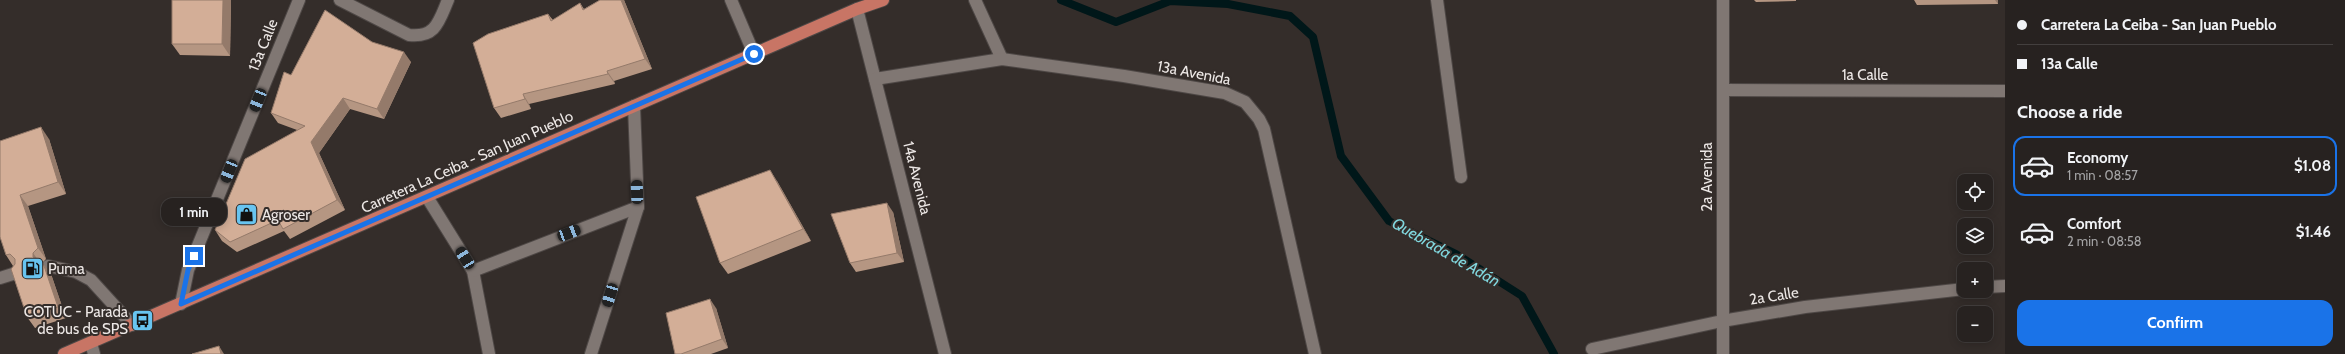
<!DOCTYPE html>
<html lang="en">
<head>
<meta charset="utf-8">
<style>
	body { margin:0; font-family:Cabin,sans-serif; background:#2f2a29; color:#f1f3f6; height:100vh; display:flex; flex-direction:column; font-size:15px; white-space:nowrap }
	* { box-sizing:border-box; margin:0 }
	p { font-size:13px; color:#a4a4a5 }
	.icon { flex:none; width:22px; height:22px; fill:none; stroke:currentColor; stroke-width:2; stroke-linecap:round; stroke-linejoin:round }
	.map { position:relative; flex:1; overflow:hidden }
	.side { display:flex; flex-direction:column; background:#272220; width:340px }
	.side>* { flex:none }
	.top-card { display:grid; align-content:center; height:88px; padding:0 12px; background:#272220 }
	.controls { position:absolute; left:1957px; top:174px; display:grid; gap:8px }
	.controls a { display:grid; place-items:center; width:36px; height:36px; border-radius:8px; background:#272220; box-shadow:0 2px 10px #0003,0 0 0 1px #433f3e; font-size:20px }
	.end { position:absolute; width:18px; height:18px; margin:-9px; border:5px solid #1a73e8; background:#fff; box-shadow:0 0 0 2px #fff }
	.from { border-radius:50% }
	.bubble { position:absolute; height:28px; border-radius:12px; background:#272220; box-shadow:0 2px 10px #0003,0 0 0 1px #433f3e; font-size:13px; font-weight:800; line-height:28px; text-align:center }
	.car { position:absolute; width:12px; height:24px; margin:-12px -6px; border-radius:5px; box-shadow:0 0 3px 1px #0007; background:linear-gradient(#222 24%,#8ab4d8 0 40%,#222 0 76%,#8ab4d8 0 86%,#222 0) }
	.top-card b { display:flex; align-items:center; gap:14px; height:38px; font-size:15px }
	.top-card b+b { border-top:1px solid #433f3e }
	.top-card i { width:10px; height:10px; background:#f1f3f6 }
	ul { padding:0; list-style:none }
	li { display:flex; align-items:center; gap:12px; height:60px; margin:0 8px 6px; padding:0 4px; border:2px solid transparent; border-radius:12px }
	li div { flex:1 }
	li b { display:block; font-size:15px }
	li em { font-style:normal; font-weight:800 }
	li.active { border-color:#1a73e8 }
	li>.icon { width:36px; height:36px; stroke-width:1.5 }
	h2 { padding:0 12px; font-size:18px; line-height:48px }
	.cta { display:flex; gap:8px; margin-top:auto; padding:8px 12px }
	.cta a { flex:1; height:46px; border-radius:12px; background:#1a73e8; color:#fff; font-size:16px; font-weight:800; line-height:46px; text-align:center }
	main { display:flex; flex:1; min-height:0 }
	.map>svg:first-child { display:block }
</style>
</head>
<body>
<main>
<div class="map">
<svg width="2005" height="354" viewBox="0 0 2005 354">
	<rect width="100%" height="100%" fill="#342d2a"/>
	<g fill="none" stroke-linecap="round" stroke-linejoin="round">
		<polyline stroke="#001719" stroke-width="8" points="1061,0 1116,22 1170,1 1228,4 1290,16 1313,37 1341,156 1389,221 1456,254 1522,296 1554,354"/>
		<defs>
			<g id="service">
				<polyline points="48,266 76,272 91,280 132,325"/>
				<polyline points="0,278 16,273"/>
			</g>
			<g id="minor">
				<path d="M340,0L409,35C436,38 439,21 448,0"/>
				<polyline points="731,0 754,54"/>
				<polyline points="975,0 1002,59"/>
				<polyline points="1437,0 1461,177"/>
				<polyline points="857,9 945,354"/>
				<polyline points="875,79 1002,59 1124,76 1225,93 1245,102 1259,119 1264,129 1315,354"/>
				<polyline points="1724,90 2005,91"/>
				<polyline points="427,197 473,271 489,354"/>
				<polyline points="473,271 638,207"/>
				<polyline points="1986,287 2005,286"/>
				<polyline points="181,304 188,270 299,0"/>
				<polyline points="91,343 94,354"/>
				<polyline points="1592,349 1722,321 1805,307 1964,289"/>
				<polyline points="591,354 638,207 634,106"/>
				<polyline points="1723,354 1723,0"/>
			</g>
			<polyline id="primary" points="64,354 857,9 883,0"/>
		</defs>
		<use href="#service" stroke="#4e4846" stroke-width="14"/>
		<use href="#minor" stroke="#4e4846" stroke-width="14"/>
		<use href="#primary" stroke="#4e4846" stroke-width="14"/>
		<use href="#service" stroke="#807773" stroke-width="12"/>
		<use href="#minor" stroke="#807773" stroke-width="12"/>
		<use href="#primary" stroke="#c87565" stroke-width="12"/>
	</g>
	<g fill="#b59682">
		<polygon points="172,0 231,0 230,56 180,55 172,44"/>
		<polygon points="600,0 624,0 652,69 614,81 615,84 529,104 531,109 501,118 494,108 548,14 553,20 580,3 584,9"/>
		<polygon points="1754,0 1796,0 1796,1 1756,2"/>
		<polygon points="1914,0 1998,0 1998,4 1917,5"/>
		<polygon points="372,42 411,62 384,119 350,109 319,153 345,210 290,239 284,231 237,252 222,241 215,230 297,130 278,123 271,113 291,75"/>
		<polygon points="49,139 66,194 28,206 46,259 42,263 51,274 66,318 35,328 27,317 13,266 6,255 0,141"/>
		<polygon points="777,181 811,241 728,274 720,263"/>
		<polygon points="893,212 904,262 856,272 850,263"/>
		<polygon points="716,308 728,348 711,354 675,354"/>
	</g>
	<g fill="#947a6a">
		<polygon points="223,0 231,0 230,56 222,44"/>
		<polygon points="621,0 624,0 652,69 645,59"/>
		<polygon points="1995,0 1998,0 1998,4"/>
		<polygon points="404,52 411,62 384,119 377,109"/>
		<polygon points="607,71 614,81 615,84 608,74"/>
		<polygon points="523,94 529,104 531,109 525,99"/>
		<polygon points="343,98 350,109 319,153 345,210 337,200 311,142"/>
		<polygon points="41,127 49,139 66,194 58,182"/>
		<polygon points="770,170 777,181 811,241 803,229"/>
		<polygon points="20,195 28,206 46,259 38,248"/>
		<polygon points="887,203 893,212 904,262 897,253"/>
		<polygon points="33,253 41,264 33,257"/>
		<polygon points="43,263 51,274 66,318 58,307"/>
		<polygon points="710,299 716,308 728,348 722,339"/>
		<polygon points="219,346 224,354 221,354"/>
	</g>
	<g fill="#d3ae97" stroke="#947a6a">
		<polygon points="172,0 223,0 222,44 172,44"/>
		<polygon points="600,0 621,0 645,59 607,71 608,74 523,94 525,99 494,108 473,43 488,34 548,14 551,21 580,3 583,10"/>
		<polygon points="325,10 372,42 404,52 377,109 343,98 311,142 337,200 283,229 278,220 230,242 215,230 245,159 305,126 271,113 284,72 291,75"/>
		<polygon points="41,127 58,182 20,195 38,248 33,253 33,257 43,263 58,307 27,317 11,269 15,264 15,259 10,254 6,255 0,237 0,141"/>
		<polygon points="770,170 803,229 720,263 696,197"/>
		<polygon points="887,203 897,253 850,263 831,214"/>
		<polygon points="710,299 722,339 681,354 675,354 666,313"/>
		<polygon points="219,346 221,354 192,354"/>
	</g>
	<g fill="none" stroke-linecap="round" stroke-linejoin="round">
		<polyline stroke="#1a73e8" stroke-width="5" points="194,256 188,270 181,304 754,54"/>
	</g>
	<defs>
		<symbol id="shop-square" viewBox="-11 -11 22 22"><rect x="-9" y="-9" width="18" height="18" rx="4" fill="#68c4f0" stroke="#342d2a"/><path d="M-5-2.5h2.3a2.7 3.5 0 0 1 5.4 0H5L5.5 6h-11ZM-1.5-2.5h3a1.5 2.3 0 0 0-3 0Z" fill="#111"/></symbol>
		<symbol id="fuel-square" viewBox="-11 -11 22 22"><rect x="-9" y="-9" width="18" height="18" rx="4" fill="#68c4f0" stroke="#342d2a"/><path d="M-5.5-6h7V0h2V4h1.3V-2.5L3-4.5l.8-.8L6-3V5H2.5V1h-1V6h-7ZM-4.2-4.7v3.2H.2V-4.7Z" fill="#111"/></symbol>
		<symbol id="bus-square" viewBox="-11 -11 22 22"><rect x="-9" y="-9" width="18" height="18" rx="4" fill="#68c4f0" stroke="#342d2a"/><path d="M-5-6H5V4H4V6H2V4H-2V6H-4V4H-5ZM-3.5-4V0h7V-4ZM-3.5 1.2v1.5H-2V1.2ZM2 1.2v1.5H3.5V1.2Z" fill="#111"/></symbol>
	</defs>
	<g fill-rule="evenodd">
		<use href="#shop-square" x="234" y="202" width="25" height="25"/>
		<use href="#fuel-square" x="20" y="256" width="25" height="25"/>
		<use href="#bus-square" x="130" y="308" width="25" height="25"/>
	</g>
	<g text-anchor="middle" dominant-baseline="central" stroke-width="4" stroke-linejoin="round" paint-order="stroke">
		<g font-size="15" fill="#ede8e6" stroke="#342d2a">
			<text transform="translate(263 45) rotate(-68)">13a Calle</text>
			<text transform="translate(1194 73) rotate(11)">13a Avenida</text>
			<text x="1865" y="75">1a Calle</text>
			<text transform="translate(467 162) rotate(-24)">Carretera La Ceiba - San Juan Pueblo</text>
			<text transform="translate(1707 177) rotate(-90)">2a Avenida</text>
			<text transform="translate(917 178) rotate(76)">14a Avenida</text>
			<text transform="translate(1774 296) rotate(-9)">2a Calle</text>
		</g>
		<g font-size="15" fill="#ede8e6" stroke="#342d2a" text-anchor="start">
			<text x="262" y="215">Agroser</text>
			<text x="48" y="269">Puma</text>
			<text x="128" y="312" text-anchor="end">COTUC - Parada<tspan x="128" dy="17">de bus de SPS</tspan></text>
		</g>
		<g font-size="16" font-style="italic" fill="#81d7de" stroke="#342d2a">
			<text transform="translate(1446 252) rotate(30)">Quebrada de Adán</text>
		</g>
	</g>
</svg>
<div class="controls">
<a><svg class="icon" aria-label="locate" viewBox="0 0 24 24"><circle cx="12" cy="12" r="6"/><path d="M12 2v4M12 18v4M2 12h4M18 12h4"/></svg></a>
<a><svg class="icon" aria-label="layers" viewBox="0 0 24 24"><path d="M12 4l9 5-9 5-9-5zM3 14l9 5 9-5"/></svg></a>
<a>+</a>
<a>−</a>
</div>
<i class="end from" style="left:754px;top:54px"></i>
<i class="end" style="left:194px;top:256px"></i>
<div class="bubble" style="left:161px;top:198px;width:66px">1 min</div>
<i class="car" style="left:258px;top:100px;rotate:202deg"></i>
<i class="car" style="left:229px;top:171px;rotate:202deg"></i>
<i class="car" style="left:637px;top:192px;rotate:358deg"></i>
<i class="car" style="left:569px;top:233px;rotate:69deg"></i>
<i class="car" style="left:465px;top:258px;rotate:328deg"></i>
<i class="car" style="left:610px;top:295px;rotate:197deg"></i>
</div>
<section class="side">
<div class="top-card">
<b><i class="from"></i>Carretera La Ceiba - San Juan Pueblo</b>
<b><i></i>13a Calle</b>
</div>
<h2>Choose a ride</h2>
<ul>
<li class="active"><svg class="icon" aria-label="car" viewBox="0 0 24 24"><path d="M5 17H2v-5l4-1 3-4h7l3 4 3 1v5h-3M9 17h6M6 11h13"/><circle cx="7" cy="17" r="2"/><circle cx="17" cy="17" r="2"/></svg><div><b>Economy</b><p>1 min · 08:57</p></div><em>$1.08</em></li>
<li><svg class="icon" aria-label="car" viewBox="0 0 24 24"><path d="M5 17H2v-5l4-1 3-4h7l3 4 3 1v5h-3M9 17h6M6 11h13"/><circle cx="7" cy="17" r="2"/><circle cx="17" cy="17" r="2"/></svg><div><b>Comfort</b><p>2 min · 08:58</p></div><em>$1.46</em></li>
</ul>
<div class="cta"><a>Confirm</a></div>
</section>
</main>
</body>
</html>
